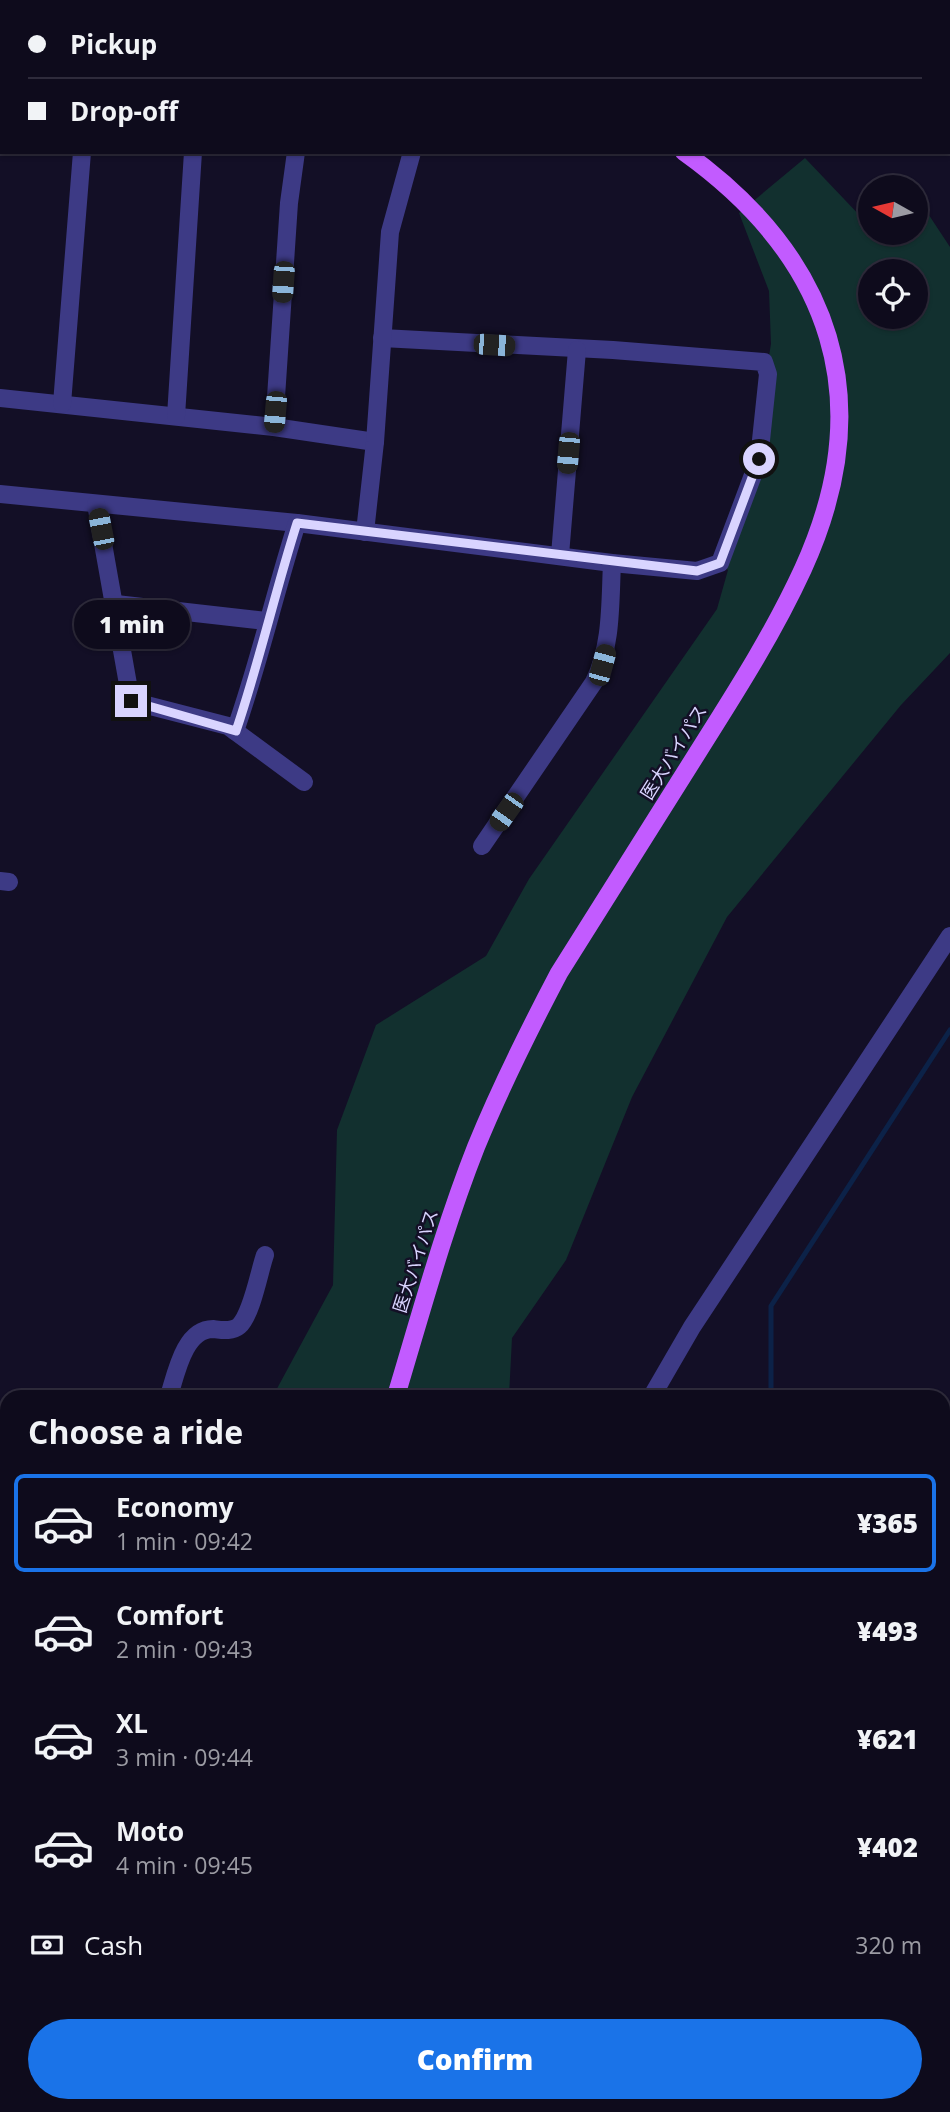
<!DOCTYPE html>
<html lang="en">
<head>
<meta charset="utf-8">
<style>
	body { margin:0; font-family:"Open Sans","Noto Sans JP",sans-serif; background:#1c1929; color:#f1f3f6; height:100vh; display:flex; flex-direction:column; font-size:26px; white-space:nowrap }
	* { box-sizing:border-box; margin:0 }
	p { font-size:23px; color:#9b9ba3 }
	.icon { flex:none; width:38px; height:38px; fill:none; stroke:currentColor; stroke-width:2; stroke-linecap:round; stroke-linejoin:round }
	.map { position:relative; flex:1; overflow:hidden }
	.details { position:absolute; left:0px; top:1390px; width:950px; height:723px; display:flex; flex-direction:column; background:#0e0b1c; border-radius:21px 21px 0 0; box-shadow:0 2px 5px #0004,0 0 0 2px #2e2b3b }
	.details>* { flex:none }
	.hud { position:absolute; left:0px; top:0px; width:950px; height:154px; box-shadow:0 2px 5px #0004,0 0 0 2px #2e2b3b; display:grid; align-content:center; height:154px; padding:0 28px; background:#0e0b1c }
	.needle { width:46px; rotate:278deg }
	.controls { position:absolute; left:858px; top:175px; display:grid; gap:14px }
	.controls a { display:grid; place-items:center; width:70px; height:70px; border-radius:50%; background:#0e0b1c; box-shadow:0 2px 5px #0004,0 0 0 2px #2e2b3b; font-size:35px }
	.end { position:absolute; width:32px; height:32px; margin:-16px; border:9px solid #d9d4ff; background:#111; box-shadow:0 0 0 4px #111 }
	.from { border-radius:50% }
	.bubble { position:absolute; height:49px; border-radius:24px; background:#0e0b1c; box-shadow:0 2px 5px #0004,0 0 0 2px #2e2b3b; font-size:23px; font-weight:800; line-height:49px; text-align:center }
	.car { position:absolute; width:21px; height:42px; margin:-21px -10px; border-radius:9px; box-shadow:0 0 5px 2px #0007; background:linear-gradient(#222 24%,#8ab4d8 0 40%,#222 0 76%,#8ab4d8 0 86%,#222 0) }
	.hud b { display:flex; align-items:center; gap:24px; height:66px; font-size:26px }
	.hud b+b { border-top:2px solid #2e2b3b }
	.hud i { width:18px; height:18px; background:#f1f3f6 }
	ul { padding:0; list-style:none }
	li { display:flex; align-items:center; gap:21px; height:98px; margin:0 14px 10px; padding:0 14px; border:4px solid transparent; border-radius:10px }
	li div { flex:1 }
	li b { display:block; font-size:26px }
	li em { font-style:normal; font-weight:800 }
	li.current { border-color:#1a73e8 }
	li>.icon { width:63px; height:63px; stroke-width:1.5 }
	h2 { padding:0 28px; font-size:32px; line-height:84px }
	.pay { display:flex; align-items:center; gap:18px; height:77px; padding:0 28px; font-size:26px }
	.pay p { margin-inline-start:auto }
	.action { display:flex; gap:14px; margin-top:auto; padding:14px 28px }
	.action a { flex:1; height:80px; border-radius:42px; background:#1a73e8; color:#fff; font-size:28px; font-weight:800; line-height:80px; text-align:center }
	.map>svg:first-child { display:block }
</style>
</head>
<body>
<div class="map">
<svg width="950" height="2112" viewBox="0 0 950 2112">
	<rect width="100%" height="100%" fill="#130f26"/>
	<g fill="#12302f" fill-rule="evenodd">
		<path d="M805,158L864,220L870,214V233H915V194L950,247V653L901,705L727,917L632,1097L566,1260L512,1338L509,1396H273L333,1285L337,1130L376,1025L486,956L529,879L717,609L728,570L720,563L743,510L771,344L769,291L739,213ZM870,271H915V317H870Z"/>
		<polygon points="7,1567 7,1909 0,1916 0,1568"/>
	</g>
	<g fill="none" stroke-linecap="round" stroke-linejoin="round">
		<g stroke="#0c2248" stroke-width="5">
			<polyline points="643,2 644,0"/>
			<polyline points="771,1396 771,1306 950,1030"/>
			<polyline points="772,2112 772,2105"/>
		</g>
		<g stroke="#3d3a85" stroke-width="18">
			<polyline points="293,0 296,2"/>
			<polyline points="94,2 94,0"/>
			<polyline points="202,2 202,0"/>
			<polyline points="513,2 515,0"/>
			<polyline points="0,398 274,427 375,442"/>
			<polyline points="62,404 82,152"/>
			<polyline points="176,416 193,152"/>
			<polyline points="274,427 289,203 296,152"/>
			<polyline points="0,494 297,523 612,563 697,571 720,563 759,459 768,374 764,362 613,350 382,338"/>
			<polyline points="96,504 131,701 228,726 304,782"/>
			<polyline points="365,532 375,442 390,232 412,152"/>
			<polyline points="560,555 577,350"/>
			<polyline points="116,604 266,621"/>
			<path d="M235,731C259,663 275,592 297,523"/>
			<path d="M482,846L594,682C612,645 610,604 612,563"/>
			<polyline points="0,881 9,882"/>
			<path d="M169,1396C176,1374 184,1329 213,1329C222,1330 232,1332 239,1326C252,1314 259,1272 265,1255"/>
			<polyline points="652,1396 692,1327 950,936"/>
			<polyline points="0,1449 7,1452"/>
			<polyline points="0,1497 7,1494"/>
			<polyline points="0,2015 7,2003"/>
			<polyline points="0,2069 7,2073"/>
			<polyline points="47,2105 54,2112"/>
			<polyline points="107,2112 107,2105"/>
		</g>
		<g stroke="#c25bff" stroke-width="18">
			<polyline points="432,0 434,2"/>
			<polyline points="468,0 471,2"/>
			<path d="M396,1396C421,1313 444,1228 476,1147C500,1088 529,1030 559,973C607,897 655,820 703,744C739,687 775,630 803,569C880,400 832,258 684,152"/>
			<polyline points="272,2105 273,2112"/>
		</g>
	</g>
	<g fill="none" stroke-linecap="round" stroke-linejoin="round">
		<path stroke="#d9d4ff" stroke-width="9" d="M131,701L236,731C259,663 275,592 297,523L697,571L720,563L759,459"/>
	</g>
	<g text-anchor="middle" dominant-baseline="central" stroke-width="5" stroke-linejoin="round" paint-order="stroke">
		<g font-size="18" fill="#d9d4ff" stroke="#130f26">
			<text transform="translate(673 752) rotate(-58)">医大バイパス</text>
			<text transform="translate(415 1261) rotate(-72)">医大バイパス</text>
		</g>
	</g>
</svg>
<div class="controls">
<a><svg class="needle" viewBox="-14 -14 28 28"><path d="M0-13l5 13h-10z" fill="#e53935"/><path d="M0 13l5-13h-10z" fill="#9b9ba3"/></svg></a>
<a><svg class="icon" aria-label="locate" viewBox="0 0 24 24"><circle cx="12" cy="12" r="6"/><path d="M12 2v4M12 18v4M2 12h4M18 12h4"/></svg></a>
</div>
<i class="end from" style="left:759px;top:459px"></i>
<i class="end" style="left:131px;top:701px"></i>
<div class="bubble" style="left:74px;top:600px;width:116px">1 min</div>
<i class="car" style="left:283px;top:282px;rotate:184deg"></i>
<i class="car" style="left:494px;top:345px;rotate:94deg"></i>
<i class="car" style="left:275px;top:412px;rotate:185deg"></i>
<i class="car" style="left:568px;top:453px;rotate:185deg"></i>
<i class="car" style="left:101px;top:529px;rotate:349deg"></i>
<i class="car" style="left:602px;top:665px;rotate:15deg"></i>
<i class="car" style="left:506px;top:812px;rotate:215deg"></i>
<div class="hud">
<b><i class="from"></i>Pickup</b>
<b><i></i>Drop-off</b>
</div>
<section class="details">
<h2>Choose a ride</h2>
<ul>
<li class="current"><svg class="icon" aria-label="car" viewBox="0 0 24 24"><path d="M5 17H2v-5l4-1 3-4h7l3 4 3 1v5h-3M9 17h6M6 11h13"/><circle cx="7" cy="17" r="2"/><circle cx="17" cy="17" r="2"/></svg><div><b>Economy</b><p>1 min · 09:42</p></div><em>¥365</em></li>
<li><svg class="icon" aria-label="car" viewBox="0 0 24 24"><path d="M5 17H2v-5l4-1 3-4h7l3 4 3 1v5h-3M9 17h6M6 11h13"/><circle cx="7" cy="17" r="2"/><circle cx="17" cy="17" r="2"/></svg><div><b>Comfort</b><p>2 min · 09:43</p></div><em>¥493</em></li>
<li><svg class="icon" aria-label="car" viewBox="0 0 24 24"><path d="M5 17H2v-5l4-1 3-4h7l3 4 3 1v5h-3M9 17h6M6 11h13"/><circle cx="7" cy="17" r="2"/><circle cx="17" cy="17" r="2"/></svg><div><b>XL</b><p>3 min · 09:44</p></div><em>¥621</em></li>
<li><svg class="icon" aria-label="car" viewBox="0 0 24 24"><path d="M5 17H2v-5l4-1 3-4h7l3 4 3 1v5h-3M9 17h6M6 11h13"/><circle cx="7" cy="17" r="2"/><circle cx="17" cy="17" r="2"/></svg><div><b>Moto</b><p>4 min · 09:45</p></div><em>¥402</em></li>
</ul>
<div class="pay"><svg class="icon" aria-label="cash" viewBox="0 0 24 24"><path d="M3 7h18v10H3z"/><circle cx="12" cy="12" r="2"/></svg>Cash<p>320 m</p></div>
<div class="action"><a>Confirm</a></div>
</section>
</div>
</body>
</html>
